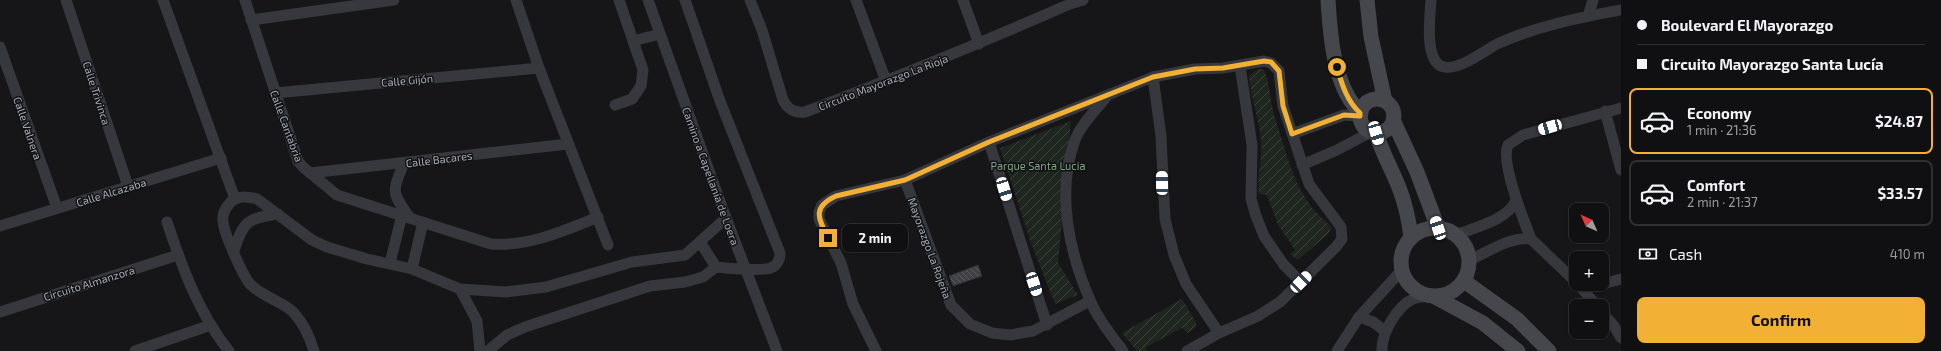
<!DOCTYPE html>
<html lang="en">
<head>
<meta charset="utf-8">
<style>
	body { margin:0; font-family:"Exo 2",sans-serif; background:#19191b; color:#f1f3f6; height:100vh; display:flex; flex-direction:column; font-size:15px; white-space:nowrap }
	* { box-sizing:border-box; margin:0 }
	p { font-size:13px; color:#9c9d9f }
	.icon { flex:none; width:22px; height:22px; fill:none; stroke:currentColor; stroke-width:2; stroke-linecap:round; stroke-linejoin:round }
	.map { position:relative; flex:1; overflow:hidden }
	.panel { display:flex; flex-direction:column; background:#101012; width:320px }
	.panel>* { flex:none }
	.guide { display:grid; align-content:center; height:88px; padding:0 16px; background:#101012 }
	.needle { width:26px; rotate:315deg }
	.controls { position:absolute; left:1569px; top:203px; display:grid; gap:8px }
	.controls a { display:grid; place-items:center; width:40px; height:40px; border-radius:8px; background:#101012; box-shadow:0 1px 3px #0004,0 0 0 1px #303032; font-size:20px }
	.end { position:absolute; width:18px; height:18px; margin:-9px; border:5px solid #f2b134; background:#111; box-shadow:0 0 0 2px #111 }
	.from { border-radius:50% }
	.bubble { position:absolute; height:28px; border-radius:8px; background:#101012; box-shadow:0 1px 3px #0004,0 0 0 1px #303032; font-size:13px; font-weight:700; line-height:28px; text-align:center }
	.car { position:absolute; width:12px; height:24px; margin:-12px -6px; border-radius:5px; box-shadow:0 0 3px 1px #0007; background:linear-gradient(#fff 24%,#345 0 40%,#fff 0 76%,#345 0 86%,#fff 0) }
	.guide b { display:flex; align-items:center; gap:14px; height:38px; font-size:15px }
	.guide b+b { border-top:1px solid #303032 }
	.guide i { width:10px; height:10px; background:#f1f3f6 }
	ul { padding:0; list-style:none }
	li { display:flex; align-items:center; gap:12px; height:66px; margin:0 8px 6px; padding:0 8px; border:2px solid #303032; border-radius:8px }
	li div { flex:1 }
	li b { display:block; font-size:15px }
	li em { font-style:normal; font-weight:700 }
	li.active { border-color:#f2b134 }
	li>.icon { width:36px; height:36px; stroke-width:1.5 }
	.pay { display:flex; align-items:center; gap:10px; height:44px; padding:0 16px; font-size:15px }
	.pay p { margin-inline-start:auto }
	.cta { display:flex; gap:8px; margin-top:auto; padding:8px 16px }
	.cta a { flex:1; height:46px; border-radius:8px; background:#f2b134; color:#111; font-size:16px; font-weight:700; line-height:46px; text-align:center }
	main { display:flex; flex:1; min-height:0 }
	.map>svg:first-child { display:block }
</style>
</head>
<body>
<main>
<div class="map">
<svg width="1621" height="351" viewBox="0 0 1621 351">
	<defs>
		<pattern id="garden-furrows" width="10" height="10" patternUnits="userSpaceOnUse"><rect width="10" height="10" fill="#1e261f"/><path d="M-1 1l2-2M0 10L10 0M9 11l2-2" fill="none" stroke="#3c433d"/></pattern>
		<pattern id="building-back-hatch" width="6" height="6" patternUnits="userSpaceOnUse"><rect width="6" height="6" fill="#404145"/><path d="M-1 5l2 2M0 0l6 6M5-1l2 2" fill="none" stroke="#595a5e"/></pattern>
	</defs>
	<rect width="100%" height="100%" fill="#161618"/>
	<g fill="url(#garden-furrows)">
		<path d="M1258,69H1263C1269,77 1270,99 1273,110C1275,120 1279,130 1282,140C1293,176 1301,202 1332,227L1329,233L1298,260L1290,254L1295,250L1278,225L1267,195L1259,194C1256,176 1263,159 1261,141C1259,119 1251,98 1249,76Z"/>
		<polygon points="1071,121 1058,263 1078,295 1055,304 1031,243 1000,148"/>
		<polygon points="1182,299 1196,322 1196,327 1188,333 1182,328 1146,347 1147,351 1137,351 1122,333"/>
	</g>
	<polygon fill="url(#building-back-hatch)" stroke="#303034" points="978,265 982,276 953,286 949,276"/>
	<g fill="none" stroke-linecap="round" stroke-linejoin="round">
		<g stroke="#37383d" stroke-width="11">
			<polyline points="66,0 128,186"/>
			<polyline points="163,0 235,199"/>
			<path d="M245,0L298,161L303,167L337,195L491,244C528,247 564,231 598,217"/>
			<polyline points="516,0 539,68 608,245"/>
			<polyline points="648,0 726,218 777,351"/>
			<path d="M750,0L762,30L783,100C788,110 795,113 805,112C895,78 983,42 1070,4L1083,0"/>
			<polyline points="856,0 886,81"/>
			<polyline points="963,0 979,44"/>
			<path d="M1431,0C1430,16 1425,55 1439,65C1454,75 1484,51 1497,44C1537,26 1578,18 1621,10"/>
			<polyline points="1588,16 1593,0"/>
			<polyline points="251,20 394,0"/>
			<polyline points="633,41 660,34"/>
			<polyline points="0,47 57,208"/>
			<polyline points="1240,66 1252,145 1251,199 1256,216 1264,236 1284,265 1301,282"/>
			<polyline points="1153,77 1161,136 1165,219 1174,255 1186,284 1219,333"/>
			<polyline points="275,93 539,68"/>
			<path d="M1107,96C1096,110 1081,124 1075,140C1056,192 1069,252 1090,300C1098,319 1111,335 1123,351"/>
			<polyline points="615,105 632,99 641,86 643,70 619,0"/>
			<polyline points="1605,111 1621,170"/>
			<polyline points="1292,134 1344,115 1360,116"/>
			<polyline points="989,142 1047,325"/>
			<path d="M404,163C392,192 391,192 410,218"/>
			<polyline points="1302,165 1337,150 1371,132"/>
			<polyline points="310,173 568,144"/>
			<polyline points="905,180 951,305 970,324 992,333 1010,335 1033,331 1090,301"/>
			<path d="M167,222C182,267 199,314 229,351"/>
			<polyline points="0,226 221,158"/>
			<path d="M1456,235C1475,227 1506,221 1516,201"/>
			<path d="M1531,239C1524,221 1500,162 1508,145L1523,135L1621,108"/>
			<polyline points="700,242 716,267"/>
			<path d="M234,251C243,221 248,218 278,214"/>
			<path d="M1470,260C1488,252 1510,236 1531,239L1576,282"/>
			<polyline points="390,263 402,215"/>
			<polyline points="412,269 423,222"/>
			<polyline points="1578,284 1597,306"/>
			<polyline points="1602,284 1621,279"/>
			<polyline points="460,289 477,321 480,351"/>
			<polyline points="0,312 178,255"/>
			<polyline points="1602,312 1614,326 1621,338"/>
			<polyline points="1359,317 1373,322 1385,331"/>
			<polyline points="135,351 211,325"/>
			<path d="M314,351C310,338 304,324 294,313C284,302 263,297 251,285C243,277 223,231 223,221C222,215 225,209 229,204C236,195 247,196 257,199L312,240L327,247L367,259L412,269L460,289L506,292L546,287L632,262L685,255L726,218"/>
			<path d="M488,351L507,335L525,327L650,286L685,282L703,277L716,267C728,268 765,272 773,267C778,264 780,259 780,253L720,101L685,0"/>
			<polyline points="876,351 853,304 841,263 819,219 819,212 822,205 836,196 905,180 989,142 1153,77 1195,69 1223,68 1264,61 1271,63 1279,71 1283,106 1309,184 1341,227 1342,239 1336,247 1280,302 1258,316 1219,333 1187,351"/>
			<polyline points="1337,351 1359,317 1401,271"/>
			<path d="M1382,351C1381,334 1397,306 1413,299C1418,297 1423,297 1428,296"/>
		</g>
		<g stroke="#45474d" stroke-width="15">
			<path d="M1328,0C1330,35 1334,89 1361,113"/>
			<polyline points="1367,0 1371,37 1385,101"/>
			<circle cx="1377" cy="116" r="17"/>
			<polyline points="1393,120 1417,172 1438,228"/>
			<path d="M1376,133C1382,152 1391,168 1398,185C1405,202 1409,220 1411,238"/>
			<circle cx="1435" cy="262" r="34"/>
			<polyline points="1464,281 1517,319 1549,351"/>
			<polyline points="1435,297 1483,323 1518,351"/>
		</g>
	</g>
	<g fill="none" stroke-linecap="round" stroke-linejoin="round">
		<path stroke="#f2b134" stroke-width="5" d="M828,238C818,218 812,207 836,196L905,180L989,142L1153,77L1195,69L1223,68L1264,61L1271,62L1279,71L1283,106L1292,134L1344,115L1360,116V113C1347,101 1342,85 1337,67"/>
	</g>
	<g text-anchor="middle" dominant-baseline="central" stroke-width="3" stroke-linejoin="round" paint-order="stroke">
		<g font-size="11" fill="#a8adb8" stroke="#111113">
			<text transform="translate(407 80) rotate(-5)">Calle Gijón</text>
			<text transform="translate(883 82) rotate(-21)">Circuito Mayorazgo La Rioja</text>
			<text transform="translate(97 93) rotate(72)">Calle Trivinca</text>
			<text transform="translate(287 126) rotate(70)">Calle Cantabria</text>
			<text transform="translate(28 128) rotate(71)">Calle Valnera</text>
			<text transform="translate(439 159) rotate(-7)">Calle Bacares</text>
			<text transform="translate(711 176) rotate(70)">Camino a Capellanía de Loera</text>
			<text transform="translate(111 192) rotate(-17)">Calle Alcazaba</text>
			<text transform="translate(930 248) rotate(70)">Mayorazgo La Rojeña</text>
			<text transform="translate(89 283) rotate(-17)">Circuito Almanzora</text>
		</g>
		<g font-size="11" fill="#7fa381" stroke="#111113">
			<text x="1038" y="165">Parque Santa Lucia</text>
		</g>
	</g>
</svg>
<div class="controls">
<a><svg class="needle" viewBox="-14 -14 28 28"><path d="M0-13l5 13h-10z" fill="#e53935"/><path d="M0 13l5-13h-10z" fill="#9c9d9f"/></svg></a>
<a>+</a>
<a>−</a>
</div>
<i class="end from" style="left:1337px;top:67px"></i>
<i class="end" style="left:828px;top:238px"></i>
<div class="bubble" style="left:842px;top:224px;width:66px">2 min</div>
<i class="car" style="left:1550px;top:127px;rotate:254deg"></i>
<i class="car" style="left:1376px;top:133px;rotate:164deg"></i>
<i class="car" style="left:1162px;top:183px;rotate:359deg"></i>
<i class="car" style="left:1004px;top:189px;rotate:163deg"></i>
<i class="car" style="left:1438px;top:228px;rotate:342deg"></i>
<i class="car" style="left:1301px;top:282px;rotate:45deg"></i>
<i class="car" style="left:1034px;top:284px;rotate:162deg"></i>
</div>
<section class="panel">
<div class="guide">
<b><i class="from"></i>Boulevard El Mayorazgo</b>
<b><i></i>Circuito Mayorazgo Santa Lucía</b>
</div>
<ul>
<li class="active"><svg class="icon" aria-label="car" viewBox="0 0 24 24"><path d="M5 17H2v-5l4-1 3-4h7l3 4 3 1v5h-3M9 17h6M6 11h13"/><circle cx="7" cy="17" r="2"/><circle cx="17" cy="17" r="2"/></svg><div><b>Economy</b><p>1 min · 21:36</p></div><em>$24.87</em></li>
<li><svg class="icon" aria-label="car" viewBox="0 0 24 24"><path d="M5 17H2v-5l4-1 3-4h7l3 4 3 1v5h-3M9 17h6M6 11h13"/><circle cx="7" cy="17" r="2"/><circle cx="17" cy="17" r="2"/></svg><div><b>Comfort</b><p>2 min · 21:37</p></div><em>$33.57</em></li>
</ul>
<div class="pay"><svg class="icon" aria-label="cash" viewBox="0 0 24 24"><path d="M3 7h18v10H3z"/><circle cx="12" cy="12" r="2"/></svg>Cash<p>410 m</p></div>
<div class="cta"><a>Confirm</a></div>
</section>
</main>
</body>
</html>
